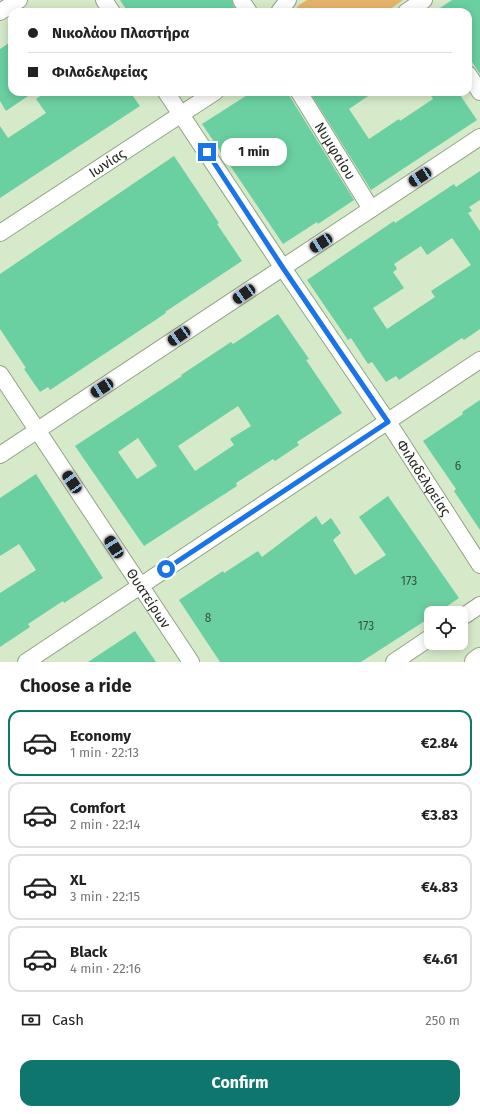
<!DOCTYPE html>
<html lang="en">
<head>
<meta charset="utf-8">
<style>
	body { margin:0; font-family:"Fira Sans",sans-serif; background:#f6f6f6; color:#222; height:100vh; display:flex; flex-direction:column; font-size:15px; white-space:nowrap }
	* { box-sizing:border-box; margin:0 }
	p { font-size:13px; color:#767676 }
	.icon { flex:none; width:22px; height:22px; fill:none; stroke:currentColor; stroke-width:2; stroke-linecap:round; stroke-linejoin:round }
	.map { position:relative; height:662px; overflow:hidden }
	.details { display:flex; flex-direction:column; background:#fff; flex:1 }
	.details>* { flex:none }
	.guide { position:absolute; left:8px; top:8px; width:464px; height:88px; border-radius:12px; box-shadow:0 2px 10px #0003; display:grid; align-content:center; height:88px; padding:0 20px; background:#fff }
	.fabs { position:absolute; left:424px; top:606px; display:grid; gap:8px }
	.fabs a { display:grid; place-items:center; width:44px; height:44px; border-radius:8px; background:#fff; box-shadow:0 2px 10px #0003; font-size:20px }
	.end { position:absolute; width:18px; height:18px; margin:-9px; border:5px solid #1a73e8; background:#fff; box-shadow:0 0 0 2px #fff }
	.from { border-radius:50% }
	.bubble { position:absolute; height:28px; border-radius:12px; background:#fff; box-shadow:0 2px 10px #0003; font-size:13px; font-weight:700; line-height:28px; text-align:center }
	.car { position:absolute; width:12px; height:24px; margin:-12px -6px; border-radius:5px; box-shadow:0 0 3px 1px #0007; background:linear-gradient(#222 24%,#8ab4d8 0 40%,#222 0 76%,#8ab4d8 0 86%,#222 0) }
	.guide b { display:flex; align-items:center; gap:14px; height:38px; font-size:15px }
	.guide b+b { border-top:1px solid #e0e0e0 }
	.guide i { width:10px; height:10px; background:#222 }
	ul { padding:0; list-style:none }
	li { display:flex; align-items:center; gap:12px; height:66px; margin:0 8px 6px; padding:0 12px; border:2px solid #e0e0e0; border-radius:12px }
	li div { flex:1 }
	li b { display:block; font-size:15px }
	li em { font-style:normal; font-weight:700 }
	li.active { border-color:#0f766e }
	li>.icon { width:36px; height:36px; stroke-width:1.5 }
	h2 { padding:0 20px; font-size:18px; line-height:48px }
	.pay { display:flex; align-items:center; gap:10px; height:44px; padding:0 20px; font-size:15px }
	.pay p { margin-inline-start:auto }
	.cta { display:flex; gap:8px; margin-top:auto; padding:8px 20px }
	.cta a { flex:1; height:46px; border-radius:12px; background:#0f766e; color:#fff; font-size:16px; font-weight:700; line-height:46px; text-align:center }
	.map>svg:first-child { display:block }
</style>
</head>
<body>
<div class="map">
<svg width="480" height="662" viewBox="0 0 480 662">
	<rect width="100%" height="100%" fill="#d6eac9"/>
	<polygon fill="#e6b36c" points="307,0 403,0 386,12 293,12 299,5"/>
	<g fill="#6ad0a1" fill-rule="evenodd">
		<polygon points="120,0 232,0 233,5 238,12 128,12"/>
		<polygon points="452,0 480,0 480,74 468,56 468,12 434,12"/>
		<polygon points="12,41 12,92 34,92 6,111 0,101 0,49"/>
		<polygon points="46,92 130,92 140,106 0,198 0,126 8,138 46,113 36,99"/>
		<polygon points="252,92 287,92 354,200 318,224 317,222 283,244 202,124"/>
		<polygon points="314,92 374,92 349,109 369,139 399,119 400,121 433,99 429,92 458,92 477,120 371,190 311,94"/>
		<polygon points="174,156 219,223 217,224 242,261 165,312 166,313 50,390 48,387 40,392 24,369 26,368 0,329 0,274"/>
		<path d="M480,171V200L469,207L472,211L468,213L480,231V329L464,340L462,338L399,380L396,376L386,382L372,362L368,364L351,338L348,340L307,280L394,221L395,223L454,184L456,187ZM452,238L471,265L431,291L435,297L387,329L373,308L404,288L393,272L397,269L394,264L421,246L427,255Z"/>
		<path d="M278,314L309,359L306,360L342,413L297,442L299,445L275,461L273,459L236,483L237,486L144,546L75,446L182,376L181,375L231,342L233,344ZM238,406L251,426L230,439L234,445L195,471L178,446ZM138,438L157,466L137,479L118,452Z"/>
		<polygon points="480,400 480,530 454,491 456,489 423,441 463,414 462,412"/>
		<polygon points="36,474 103,578 64,603 63,601 28,624 30,627 0,647 0,593 36,570 19,544 0,556 0,498"/>
		<polygon points="388,496 459,598 437,613 431,613 431,617 361,662 220,662 179,600 223,571 224,573 258,551 262,557 316,516 322,525 331,518 341,533 333,540 355,575 386,555 359,517"/>
		<polygon points="135,631 156,662 88,662"/>
	</g>
	<g fill="none" stroke-linecap="round" stroke-linejoin="round">
		<defs>
			<g id="minor">
				<polyline points="104,0 112,12"/>
				<polyline points="241,0 249,12"/>
				<polyline points="0,12 19,0"/>
				<polyline points="279,12 288,0"/>
				<polyline points="406,12 424,0"/>
				<polyline points="468,74 480,92"/>
				<path id="s1" d="M166,92L283,268L388,422L480,565"/>
				<path id="s2" d="M299,92L371,209"/>
				<path id="s3" d="M0,233L215,92"/>
				<path id="s4" d="M0,374L191,662"/>
				<polyline points="0,455 480,137"/>
				<polyline points="461,618 480,605"/>
				<polyline points="26,662 480,360"/>
				<polyline points="394,662 431,637"/>
			</g>
			<polyline id="highway" points="476,662 480,659"/>
		</defs>
		<use href="#minor" stroke="#92a485" stroke-width="18"/>
		<use href="#highway" stroke="#92a485" stroke-width="24"/>
		<use href="#minor" stroke="#fff" stroke-width="16"/>
		<use href="#highway" stroke="#fff" stroke-width="22"/>
	</g>
	<g fill="none" stroke-linecap="round" stroke-linejoin="round">
		<polyline stroke="#1a73e8" stroke-width="5" points="166,569 388,422 283,268 207,152"/>
	</g>
	<g text-anchor="middle" dominant-baseline="central" stroke-width="4" stroke-linejoin="round" paint-order="stroke">
		<g font-size="12" fill="#365440">
			<text x="458" y="466">6</text>
			<text x="409" y="581">173</text>
			<text x="208" y="618">8</text>
			<text x="366" y="626">173</text>
		</g>
		<g font-size="14" fill="#242b1f" stroke="#e4f7d6">
			<text stroke="none"><textPath href="#s2" startOffset="69">Νυμφαίου</textPath></text>
			<text stroke="none"><textPath href="#s3" startOffset="128">Ιωνίας</textPath></text>
			<text stroke="none"><textPath href="#s1" startOffset="464">Φιλαδελφείας</textPath></text>
			<text stroke="none"><textPath href="#s4" startOffset="269">Θυατείρων</textPath></text>
		</g>
	</g>
</svg>
<div class="fabs">
<a><svg class="icon" aria-label="locate" viewBox="0 0 24 24"><circle cx="12" cy="12" r="6"/><path d="M12 2v4M12 18v4M2 12h4M18 12h4"/></svg></a>
</div>
<i class="end from" style="left:166px;top:569px"></i>
<i class="end" style="left:207px;top:152px"></i>
<div class="bubble" style="left:221px;top:138px;width:66px">1 min</div>
<i class="car" style="left:420px;top:177px;rotate:237deg"></i>
<i class="car" style="left:321px;top:243px;rotate:237deg"></i>
<i class="car" style="left:244px;top:294px;rotate:236deg"></i>
<i class="car" style="left:179px;top:336px;rotate:236deg"></i>
<i class="car" style="left:102px;top:388px;rotate:237deg"></i>
<i class="car" style="left:72px;top:482px;rotate:326deg"></i>
<i class="car" style="left:114px;top:547px;rotate:327deg"></i>
<div class="guide">
<b><i class="from"></i>Νικολάου Πλαστήρα</b>
<b><i></i>Φιλαδελφείας</b>
</div>
</div>
<section class="details">
<h2>Choose a ride</h2>
<ul>
<li class="active"><svg class="icon" aria-label="car" viewBox="0 0 24 24"><path d="M5 17H2v-5l4-1 3-4h7l3 4 3 1v5h-3M9 17h6M6 11h13"/><circle cx="7" cy="17" r="2"/><circle cx="17" cy="17" r="2"/></svg><div><b>Economy</b><p>1 min · 22:13</p></div><em>€2.84</em></li>
<li><svg class="icon" aria-label="car" viewBox="0 0 24 24"><path d="M5 17H2v-5l4-1 3-4h7l3 4 3 1v5h-3M9 17h6M6 11h13"/><circle cx="7" cy="17" r="2"/><circle cx="17" cy="17" r="2"/></svg><div><b>Comfort</b><p>2 min · 22:14</p></div><em>€3.83</em></li>
<li><svg class="icon" aria-label="car" viewBox="0 0 24 24"><path d="M5 17H2v-5l4-1 3-4h7l3 4 3 1v5h-3M9 17h6M6 11h13"/><circle cx="7" cy="17" r="2"/><circle cx="17" cy="17" r="2"/></svg><div><b>XL</b><p>3 min · 22:15</p></div><em>€4.83</em></li>
<li><svg class="icon" aria-label="car" viewBox="0 0 24 24"><path d="M5 17H2v-5l4-1 3-4h7l3 4 3 1v5h-3M9 17h6M6 11h13"/><circle cx="7" cy="17" r="2"/><circle cx="17" cy="17" r="2"/></svg><div><b>Black</b><p>4 min · 22:16</p></div><em>€4.61</em></li>
</ul>
<div class="pay"><svg class="icon" aria-label="cash" viewBox="0 0 24 24"><path d="M3 7h18v10H3z"/><circle cx="12" cy="12" r="2"/></svg>Cash<p>250 m</p></div>
<div class="cta"><a>Confirm</a></div>
</section>
</body>
</html>
